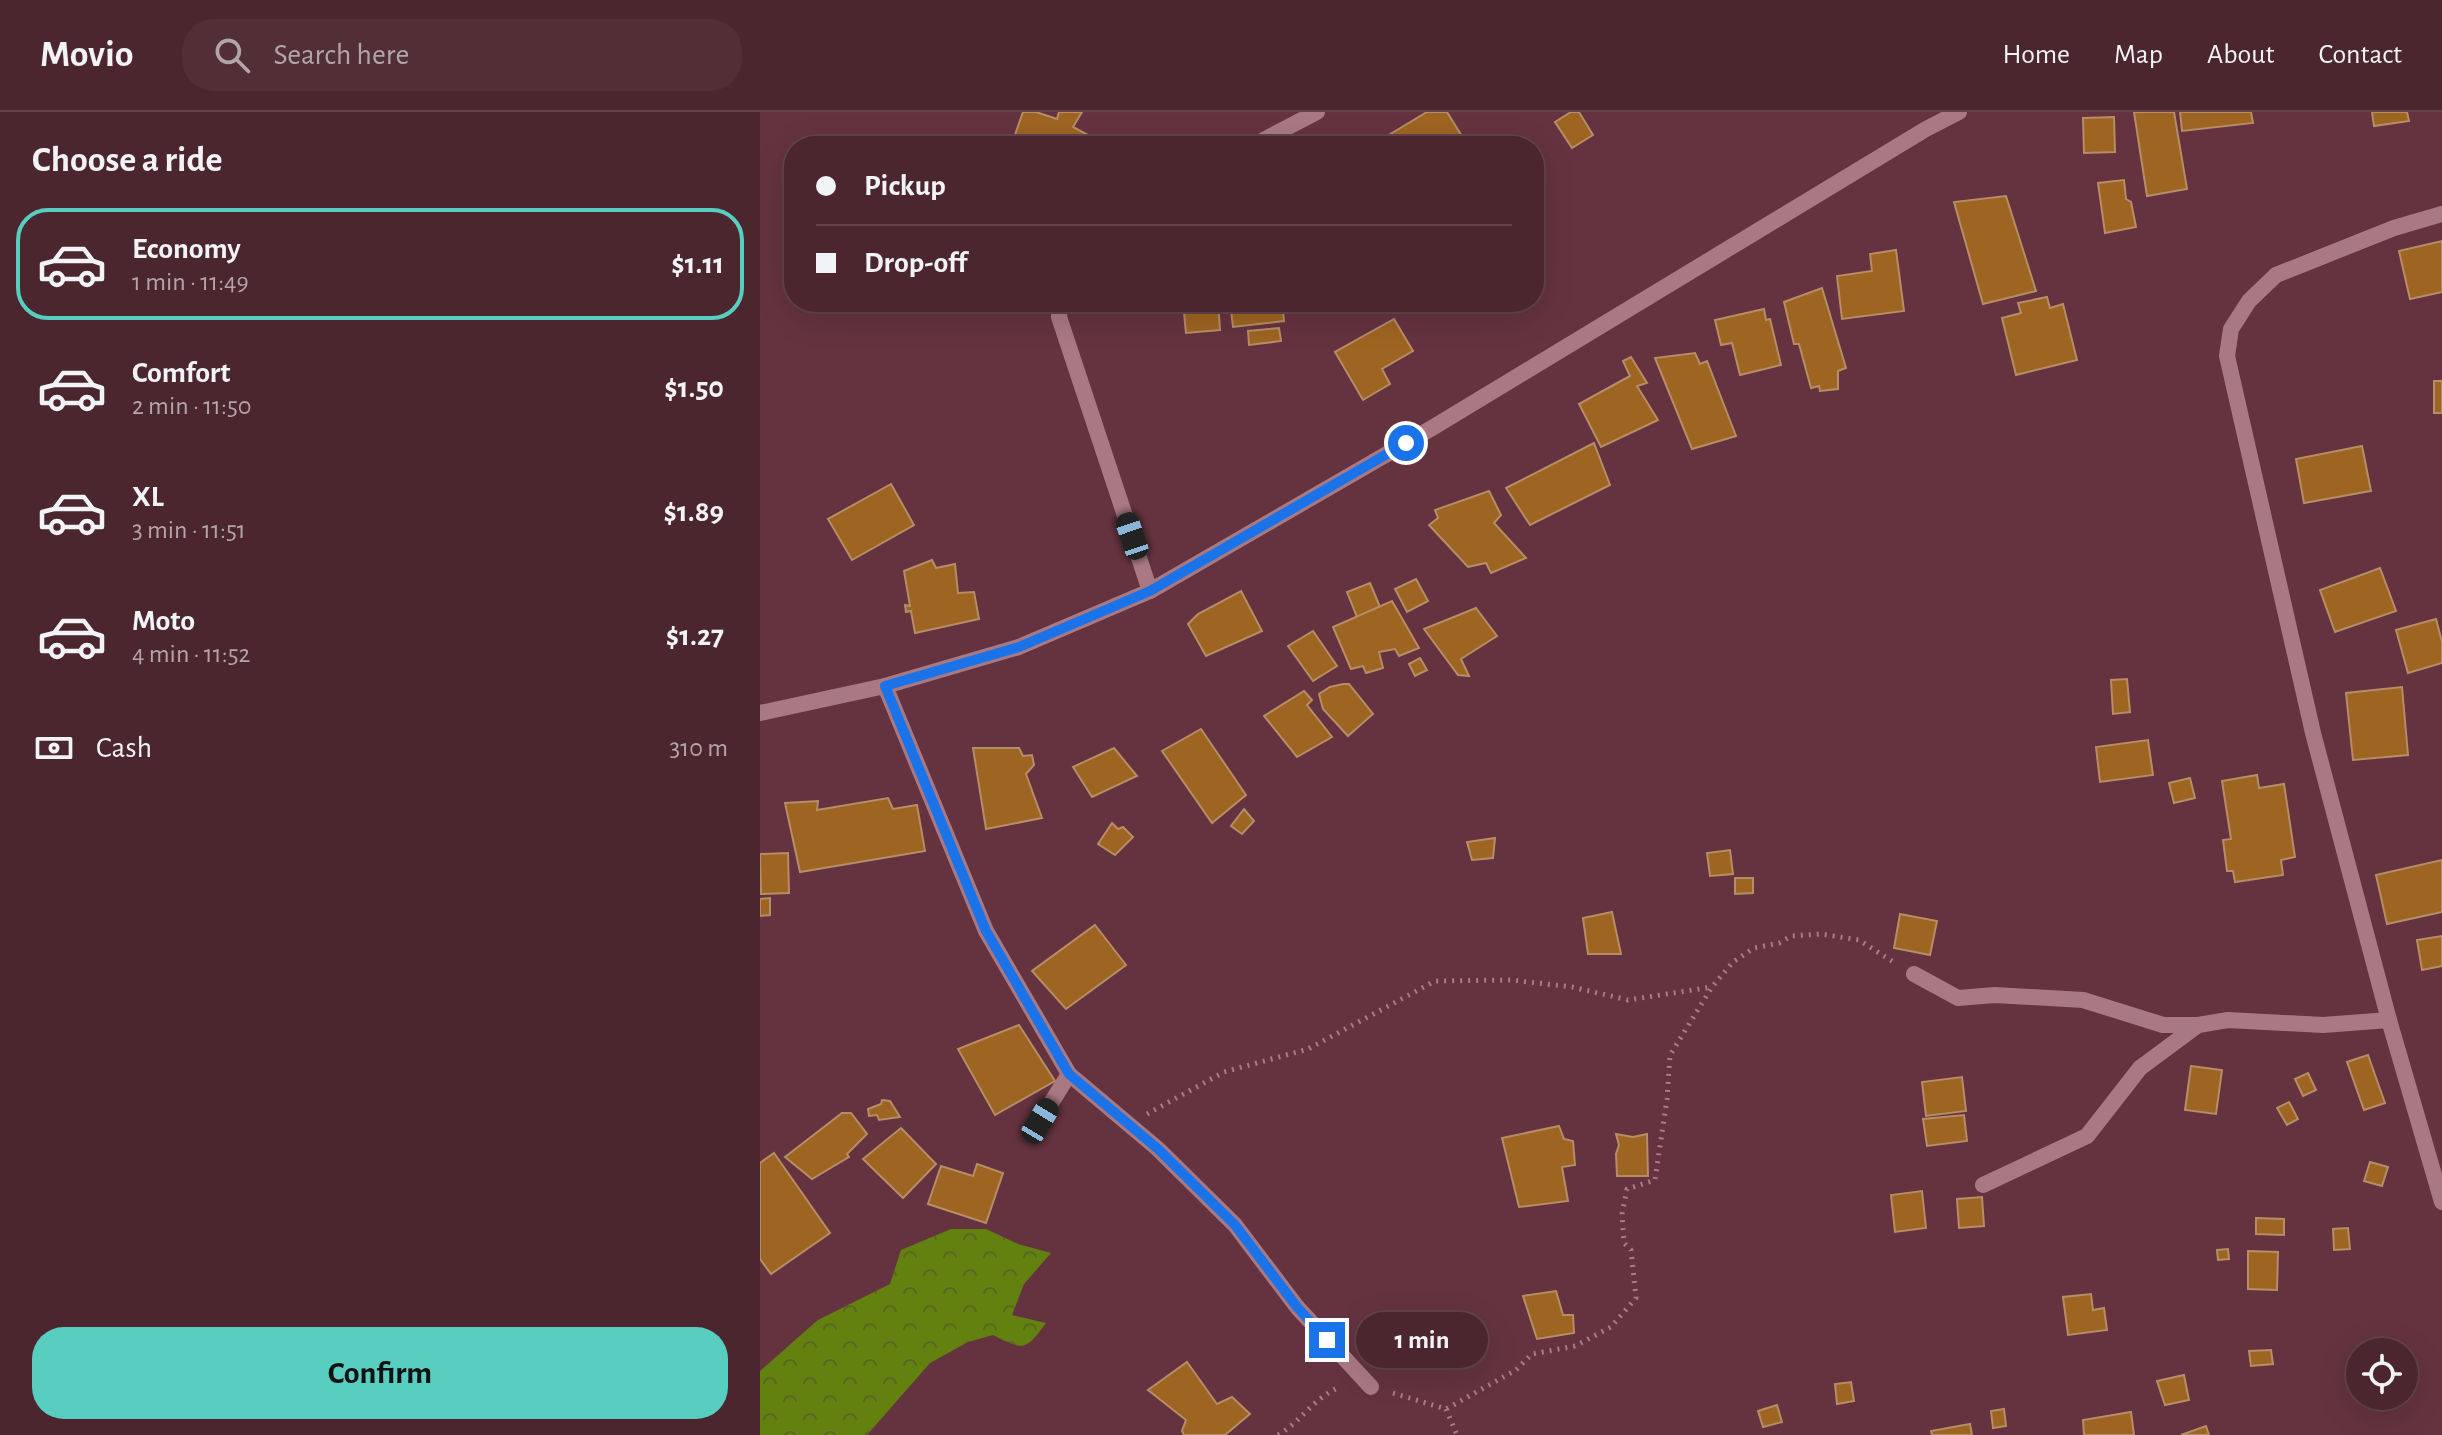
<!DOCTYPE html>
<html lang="en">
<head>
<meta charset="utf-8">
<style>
	body { margin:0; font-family:"Alegreya Sans",sans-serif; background:#522e37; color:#f1f3f6; height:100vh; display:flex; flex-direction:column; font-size:30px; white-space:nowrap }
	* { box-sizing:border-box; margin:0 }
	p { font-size:26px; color:#b2a5aa }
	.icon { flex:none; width:44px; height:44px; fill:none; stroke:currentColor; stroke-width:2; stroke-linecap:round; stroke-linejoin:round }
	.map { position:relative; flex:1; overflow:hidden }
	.side { display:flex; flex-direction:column; background:#4b262f; width:760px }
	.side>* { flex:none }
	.hud { position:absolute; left:24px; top:24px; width:760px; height:176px; border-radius:32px; box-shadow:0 8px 32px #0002,0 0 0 2px #62434b; display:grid; align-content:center; height:176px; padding:0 32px; background:#4b262f }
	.buttons { position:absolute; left:1586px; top:1226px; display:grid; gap:16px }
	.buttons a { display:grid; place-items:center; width:72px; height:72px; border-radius:50%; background:#4b262f; box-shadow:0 8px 32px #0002,0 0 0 2px #62434b; font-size:40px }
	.end { position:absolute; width:36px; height:36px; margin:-18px; border:10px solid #1a73e8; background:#fff; box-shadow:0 0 0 4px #fff }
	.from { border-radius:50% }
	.bubble { position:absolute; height:56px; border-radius:28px; background:#4b262f; box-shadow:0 8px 32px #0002,0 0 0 2px #62434b; font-size:26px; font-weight:700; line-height:56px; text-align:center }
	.car { position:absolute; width:24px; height:48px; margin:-24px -12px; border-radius:10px; box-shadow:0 0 6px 2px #0007; background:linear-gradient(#222 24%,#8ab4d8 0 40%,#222 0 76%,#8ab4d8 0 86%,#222 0) }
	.hud b { display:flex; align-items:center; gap:28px; height:76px; font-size:30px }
	.hud b+b { border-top:2px solid #62434b }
	.hud i { width:20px; height:20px; background:#f1f3f6 }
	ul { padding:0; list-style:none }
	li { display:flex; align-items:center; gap:24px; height:112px; margin:0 16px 12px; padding:0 16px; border:4px solid transparent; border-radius:32px }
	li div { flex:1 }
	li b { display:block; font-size:30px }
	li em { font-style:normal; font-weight:700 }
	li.on { border-color:#58cec0 }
	li>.icon { width:72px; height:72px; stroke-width:1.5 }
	h2 { padding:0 32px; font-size:36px; line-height:96px }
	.pay { display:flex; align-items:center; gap:20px; height:88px; padding:0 32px; font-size:30px }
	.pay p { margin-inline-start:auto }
	.action { display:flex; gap:16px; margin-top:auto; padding:16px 32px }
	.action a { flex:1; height:92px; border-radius:32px; background:#58cec0; color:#111; font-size:32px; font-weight:700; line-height:92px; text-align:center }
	header { display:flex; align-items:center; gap:48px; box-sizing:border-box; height:112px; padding:0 40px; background:#4b262f; border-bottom:2px solid #62434b }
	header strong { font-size:38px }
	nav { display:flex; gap:44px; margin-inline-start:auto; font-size:28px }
	.search { width:560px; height:72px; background:#522e37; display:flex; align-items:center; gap:20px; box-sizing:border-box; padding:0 28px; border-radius:32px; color:#b2a5aa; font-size:30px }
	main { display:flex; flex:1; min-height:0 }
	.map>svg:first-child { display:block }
</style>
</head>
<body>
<header>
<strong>Movio</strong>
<div class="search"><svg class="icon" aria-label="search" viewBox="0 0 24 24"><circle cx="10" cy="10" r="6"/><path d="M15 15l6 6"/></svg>Search here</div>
<nav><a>Home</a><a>Map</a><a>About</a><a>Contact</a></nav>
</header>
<main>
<section class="side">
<h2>Choose a ride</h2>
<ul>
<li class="on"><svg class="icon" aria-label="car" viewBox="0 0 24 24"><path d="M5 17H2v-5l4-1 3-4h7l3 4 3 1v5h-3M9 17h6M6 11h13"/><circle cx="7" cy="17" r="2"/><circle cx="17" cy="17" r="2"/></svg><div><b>Economy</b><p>1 min · 11:49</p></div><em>$1.11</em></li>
<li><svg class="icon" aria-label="car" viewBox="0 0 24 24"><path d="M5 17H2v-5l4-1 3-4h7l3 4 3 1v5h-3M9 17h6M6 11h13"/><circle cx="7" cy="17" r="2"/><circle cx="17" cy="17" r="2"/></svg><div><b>Comfort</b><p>2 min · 11:50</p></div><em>$1.50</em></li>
<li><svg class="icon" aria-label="car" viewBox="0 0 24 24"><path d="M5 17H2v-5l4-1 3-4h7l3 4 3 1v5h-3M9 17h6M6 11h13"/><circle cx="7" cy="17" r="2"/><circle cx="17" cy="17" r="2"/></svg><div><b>XL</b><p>3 min · 11:51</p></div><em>$1.89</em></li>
<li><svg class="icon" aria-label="car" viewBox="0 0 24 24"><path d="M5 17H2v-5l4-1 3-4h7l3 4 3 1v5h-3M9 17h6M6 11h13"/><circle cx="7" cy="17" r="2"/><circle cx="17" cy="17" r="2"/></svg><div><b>Moto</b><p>4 min · 11:52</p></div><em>$1.27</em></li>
</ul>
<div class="pay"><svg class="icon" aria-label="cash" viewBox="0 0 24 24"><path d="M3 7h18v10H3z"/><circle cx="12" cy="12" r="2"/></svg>Cash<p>310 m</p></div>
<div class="action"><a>Confirm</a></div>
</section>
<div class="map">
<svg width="1682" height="1323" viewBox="0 0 1682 1323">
	<defs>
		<pattern id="forest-crowns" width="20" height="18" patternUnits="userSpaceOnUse" patternTransform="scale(2)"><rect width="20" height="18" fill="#62810f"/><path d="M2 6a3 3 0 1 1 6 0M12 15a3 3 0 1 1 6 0" fill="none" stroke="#596724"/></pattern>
	</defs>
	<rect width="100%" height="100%" fill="#64333f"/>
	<path fill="url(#forest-crowns)" d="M191,1117H226L258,1132L291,1141L264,1172L252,1203L286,1211C265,1240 263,1238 233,1223L208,1230L170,1251L107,1323H0V1259L58,1208L130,1172L141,1138Z"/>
	<g fill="#9e6422" stroke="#b58d66" stroke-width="2">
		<polygon points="263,0 276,0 297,7 299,0 322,0 313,15 328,23 323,34 251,34"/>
		<polygon points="667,0 687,0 708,34 633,34 627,24"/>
		<polygon points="811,0 819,0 833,23 812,36 795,10"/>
		<polygon points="1374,0 1414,0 1427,77 1387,84"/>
		<polygon points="1420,0 1491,0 1493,11 1422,19"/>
		<polygon points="1612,0 1647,0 1649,9 1614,14"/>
		<polygon points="1354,5 1355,40 1324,41 1323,6"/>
		<polygon points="1364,68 1366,87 1371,90 1376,115 1345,121 1338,71"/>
		<polygon points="1246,84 1276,179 1223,192 1194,90"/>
		<polygon points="1682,129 1682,180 1650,187 1639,139"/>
		<polygon points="1136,138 1144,199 1082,207 1077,164 1112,159 1110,142"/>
		<polygon points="1062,176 1086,256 1078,259 1078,277 1060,279 1059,274 1051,276 1039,232 1034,232 1024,190"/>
		<polygon points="1287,185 1290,196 1303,192 1317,248 1256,263 1242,206 1261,201 1258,191"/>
		<polygon points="423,190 458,190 460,218 426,221"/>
		<polygon points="470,190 522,190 524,209 473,215"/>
		<polygon points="1004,197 1006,208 1010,207 1021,253 980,263 972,231 961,233 955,208"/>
		<polygon points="634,207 653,239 622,257 630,272 603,288 575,240"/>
		<polygon points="519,216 521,229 489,233 488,219"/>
		<polygon points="935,241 940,252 947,249 976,324 932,337 895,246"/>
		<polygon points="871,245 887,271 877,274 898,308 841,335 819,292 870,264 863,249"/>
		<rect x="1674" y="269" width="8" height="32"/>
		<polygon points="834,331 850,373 770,413 746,376"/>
		<polygon points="1602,334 1611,379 1544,391 1536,347"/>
		<polygon points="131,372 154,413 92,448 68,407"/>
		<polygon points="729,379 741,403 734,411 766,446 731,461 726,451 708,455 669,413 678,406 675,398"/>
		<polygon points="172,448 176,456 195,452 198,481 214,480 219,507 155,521 151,499 146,500 145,493 150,494 144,459"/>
		<polygon points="1620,456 1636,499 1575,520 1560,478"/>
		<polygon points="656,467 668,489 647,500 635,477"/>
		<polygon points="610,471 620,495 597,505 587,480"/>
		<polygon points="481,479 502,519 446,544 428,512 438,502"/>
		<polygon points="632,489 659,536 639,544 635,537 619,540 623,556 606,561 603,554 591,557 573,515"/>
		<polygon points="716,496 737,524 701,547 709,564 698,563 664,517"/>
		<polygon points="1676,507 1682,530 1682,551 1648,561 1636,518"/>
		<polygon points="553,519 577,554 553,569 528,534"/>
		<polygon points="660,546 667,558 655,564 649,552"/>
		<polygon points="1367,567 1370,600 1353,602 1351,568"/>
		<polygon points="583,572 589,572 613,602 588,624 563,597 559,582 570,575"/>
		<polygon points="1642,575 1648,643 1593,648 1586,581"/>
		<polygon points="544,579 552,588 547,593 572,625 537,645 504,604"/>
		<polygon points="441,617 486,683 452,711 402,639"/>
		<polygon points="1388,628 1393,663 1340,670 1336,635"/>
		<polygon points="213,636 259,636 263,644 272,643 274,653 266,662 282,706 226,717"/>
		<polygon points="354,636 377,664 332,685 313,655"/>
		<polygon points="1497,663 1499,676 1524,672 1535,745 1521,748 1523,763 1475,770 1473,759 1467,759 1463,728 1471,727 1462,669"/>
		<polygon points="1430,666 1435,686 1414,691 1409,671"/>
		<polygon points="128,686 133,697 157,693 165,739 40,760 25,691 58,689 57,698"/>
		<polygon points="484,697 494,709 482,722 471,714"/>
		<polygon points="352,711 358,717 363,715 373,725 355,743 338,732"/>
		<polygon points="735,726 733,746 712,748 707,730"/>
		<polygon points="970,738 973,762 950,764 947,741"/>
		<polygon points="28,741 29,781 1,782 0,742"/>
		<polygon points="1682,748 1682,800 1627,812 1616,763"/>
		<polygon points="975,766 993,766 993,781 975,782"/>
		<polygon points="10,786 10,803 0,804 0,787"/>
		<polygon points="852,800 861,842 828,842 823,806"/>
		<polygon points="1140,802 1177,809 1170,843 1134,836"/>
		<polygon points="335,813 366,853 306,897 272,859"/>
		<polygon points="1682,824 1682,854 1662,858 1657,828"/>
		<polygon points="259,913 295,969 235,1003 198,937"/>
		<polygon points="1608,943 1625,991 1604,998 1587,950"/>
		<polygon points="1431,954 1462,958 1456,1002 1425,998"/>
		<polygon points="1548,961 1556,978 1543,984 1535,967"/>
		<polygon points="1202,965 1206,999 1166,1004 1162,970"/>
		<polygon points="122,988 130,989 140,1005 119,1008 117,1003 109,1004 108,997 121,992"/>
		<polygon points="1529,990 1538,1007 1527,1013 1517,996"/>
		<polygon points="82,1001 91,1001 107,1022 87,1042 89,1045 52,1067 25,1045"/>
		<polygon points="1204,1003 1207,1029 1167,1034 1163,1007"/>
		<polygon points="799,1014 804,1027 813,1029 815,1053 802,1055 808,1089 759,1095 742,1026"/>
		<polygon points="141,1016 176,1052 143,1086 103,1047"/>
		<polygon points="856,1022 873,1025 887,1022 888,1064 857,1064 856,1042 859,1033"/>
		<polygon points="14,1041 70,1121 11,1162 0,1147 0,1051"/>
		<polygon points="1610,1050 1628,1055 1622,1074 1604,1069"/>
		<polygon points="217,1052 243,1061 226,1111 168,1092 181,1054 213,1064"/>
		<polygon points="1162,1079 1166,1116 1135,1120 1131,1083"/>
		<polygon points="1222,1085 1224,1114 1199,1116 1197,1087"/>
		<polygon points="1496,1106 1524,1107 1524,1123 1496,1122"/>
		<polygon points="1588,1116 1590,1137 1574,1138 1573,1117"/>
		<polygon points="1468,1137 1469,1147 1458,1148 1457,1138"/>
		<polygon points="1488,1139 1518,1140 1517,1178 1488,1177"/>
		<polygon points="796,1179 803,1203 813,1203 814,1221 777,1227 763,1184"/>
		<polygon points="1331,1182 1333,1198 1344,1196 1347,1218 1308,1223 1303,1185"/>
		<polygon points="1511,1238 1513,1252 1491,1254 1489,1239"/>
		<polygon points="427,1250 457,1292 472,1285 490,1302 465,1323 424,1323 422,1319 426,1308 388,1278"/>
		<polygon points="1424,1263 1429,1288 1405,1293 1397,1269"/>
		<polygon points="1091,1270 1094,1289 1077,1292 1075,1272"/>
		<polygon points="1017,1293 1022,1310 1003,1315 998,1299"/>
		<polygon points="1244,1297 1246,1314 1233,1316 1231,1299"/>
		<polygon points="1371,1300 1374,1323 1324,1323 1323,1308"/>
		<polygon points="1210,1312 1212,1323 1172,1323 1171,1319"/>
		<polygon points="1446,1314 1449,1323 1421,1323"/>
	</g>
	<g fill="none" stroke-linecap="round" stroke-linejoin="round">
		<g stroke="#a67d86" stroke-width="5" stroke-dasharray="2 6" stroke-linecap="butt">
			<polyline points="387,1002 464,960 548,937 675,869 751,868 812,875 868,888 952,875"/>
			<polyline points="633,1281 686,1297 756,1258 772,1242 815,1234 851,1215 876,1186 871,1138 864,1131 862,1102 867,1077 895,1068 907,987 910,943 952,875 973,850 994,836 1019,831 1031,824 1061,822 1099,828 1135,851"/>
			<polyline points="686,1297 697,1323"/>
			<path d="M518,1323C541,1310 554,1285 580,1275"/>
		</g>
		<polyline stroke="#a97983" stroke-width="16" points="280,1009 309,962"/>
		<g stroke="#a97983" stroke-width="16">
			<polyline points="492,34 557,0"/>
			<polyline points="1682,102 1634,116 1516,163 1489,189 1471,217 1467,244 1553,621 1629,908 1682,1090"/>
			<polyline points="300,190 299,205 390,479"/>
			<polyline points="125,574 226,819 309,962 398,1037 475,1113 537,1195 611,1275"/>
			<polyline points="0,601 125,574 259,535 390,479 672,316 1166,17 1199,0"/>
			<polyline points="1154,862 1198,886 1235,883 1323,888 1403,913 1438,913 1468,908 1563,913 1629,908"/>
			<polyline points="1223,1073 1327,1024 1380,956 1438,913"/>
		</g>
	</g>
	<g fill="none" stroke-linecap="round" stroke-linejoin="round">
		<polyline stroke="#1a73e8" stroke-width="10" points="567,1228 537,1195 475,1113 398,1037 309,962 226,819 125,574 259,535 390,479 646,331"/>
	</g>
</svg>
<div class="buttons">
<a><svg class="icon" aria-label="locate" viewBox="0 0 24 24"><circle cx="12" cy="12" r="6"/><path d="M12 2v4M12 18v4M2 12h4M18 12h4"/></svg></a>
</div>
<i class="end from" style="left:646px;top:331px"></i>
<i class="end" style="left:567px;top:1228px"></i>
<div class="bubble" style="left:596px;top:1200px;width:132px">1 min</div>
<i class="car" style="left:372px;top:424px;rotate:341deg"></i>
<i class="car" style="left:280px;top:1009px;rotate:31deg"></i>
<div class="hud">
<b><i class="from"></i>Pickup</b>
<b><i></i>Drop-off</b>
</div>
</div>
</main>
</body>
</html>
